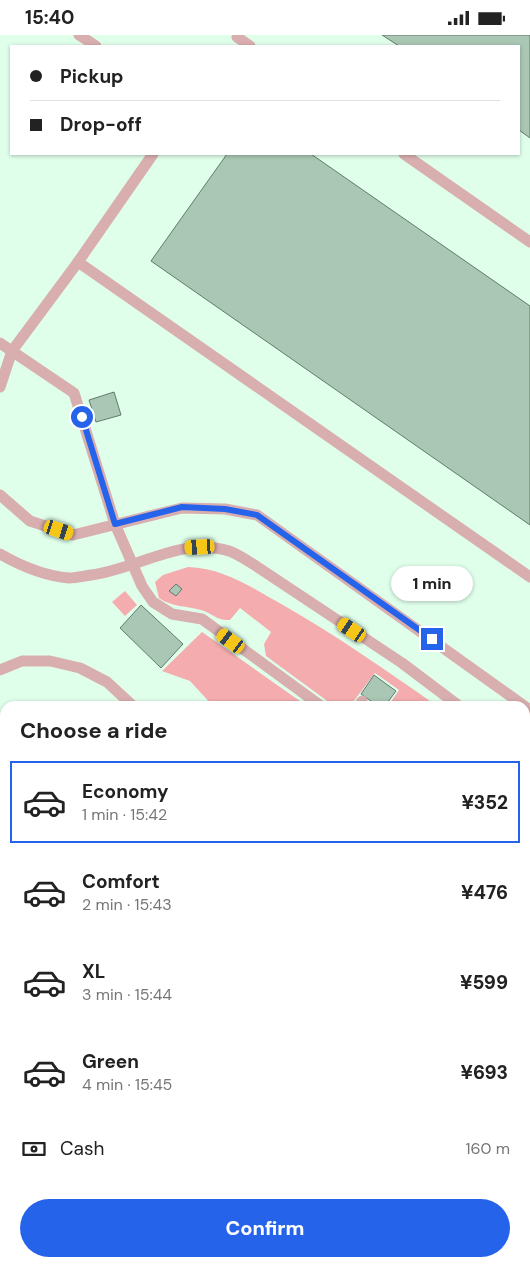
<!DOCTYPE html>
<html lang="en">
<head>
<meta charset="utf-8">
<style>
	body { margin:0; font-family:"DM Sans",sans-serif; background:#f6f6f6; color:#222; height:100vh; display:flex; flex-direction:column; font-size:19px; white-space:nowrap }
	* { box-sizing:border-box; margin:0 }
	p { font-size:16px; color:#767676 }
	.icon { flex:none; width:28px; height:28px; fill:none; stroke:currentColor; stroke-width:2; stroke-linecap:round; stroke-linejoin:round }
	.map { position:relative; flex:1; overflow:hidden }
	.side { position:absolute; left:0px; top:666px; width:530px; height:566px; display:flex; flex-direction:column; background:#fff; border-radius:15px 15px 0 0; box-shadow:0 1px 4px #0004 }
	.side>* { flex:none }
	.top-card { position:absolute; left:10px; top:10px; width:510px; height:110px; border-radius:0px; box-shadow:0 1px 4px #0004; display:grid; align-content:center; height:110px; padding:0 20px; background:#fff }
	.end { position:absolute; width:22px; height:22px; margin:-11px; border:6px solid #2563eb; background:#fff; box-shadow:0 0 0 2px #fff }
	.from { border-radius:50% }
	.bubble { position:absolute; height:35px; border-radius:18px; background:#fff; box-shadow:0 1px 4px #0004; font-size:16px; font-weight:800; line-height:35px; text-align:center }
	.car { position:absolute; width:15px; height:30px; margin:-15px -8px; border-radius:6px; box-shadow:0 0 4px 1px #0007; background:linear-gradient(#f5c518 24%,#345 0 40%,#f5c518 0 76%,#345 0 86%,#f5c518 0) }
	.top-card b { display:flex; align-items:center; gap:18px; height:48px; font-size:19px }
	.top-card b+b { border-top:1px solid #e0e0e0 }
	.top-card i { width:12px; height:12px; background:#222 }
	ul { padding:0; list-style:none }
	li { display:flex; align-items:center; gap:15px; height:82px; margin:0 10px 8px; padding:0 10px; border:2px solid transparent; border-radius:0px }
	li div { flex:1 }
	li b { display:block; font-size:19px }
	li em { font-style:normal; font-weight:800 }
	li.selected { border-color:#2563eb }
	li>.icon { width:45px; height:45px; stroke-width:1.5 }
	h2 { padding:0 20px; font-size:22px; line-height:60px }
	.pay { display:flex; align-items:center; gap:12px; height:55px; padding:0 20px; font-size:19px }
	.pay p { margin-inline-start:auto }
	.button { display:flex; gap:10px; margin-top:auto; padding:10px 20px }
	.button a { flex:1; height:58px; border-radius:30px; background:#2563eb; color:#fff; font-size:20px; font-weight:800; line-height:58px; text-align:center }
	.status { display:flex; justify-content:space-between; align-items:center; height:35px; padding:0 25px; background:#fff; direction:ltr }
	.status svg { height:14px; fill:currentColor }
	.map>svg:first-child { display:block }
</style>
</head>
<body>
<div class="status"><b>15:40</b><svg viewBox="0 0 49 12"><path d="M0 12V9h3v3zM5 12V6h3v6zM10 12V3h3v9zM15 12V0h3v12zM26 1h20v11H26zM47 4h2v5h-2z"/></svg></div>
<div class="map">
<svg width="530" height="1232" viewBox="0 0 530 1232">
	<rect width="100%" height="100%" fill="#dfffeb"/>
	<g fill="#f4acae">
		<path d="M188,532C224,533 252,553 283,570C337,601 386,635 437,671H388L399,655L375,638L350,671H334L266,621L264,609L271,597L240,573L230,585C217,586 212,578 201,575C188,571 171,572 159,563L155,547L163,540Z"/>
		<polygon points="125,556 137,570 125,581 112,567"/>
		<polygon points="202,597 307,671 213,671 190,646 162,636"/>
	</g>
	<g fill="#a9c7b4" stroke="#617c6b">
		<polygon points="382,0 530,0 530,103 519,95 519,11 399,11"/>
		<polygon points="227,119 311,119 530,271 530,490 151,226"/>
		<polygon points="114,357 121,380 96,387 89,365"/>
		<polygon points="176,549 182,554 176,561 169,556"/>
		<polygon points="141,570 183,609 161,633 120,593"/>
		<polygon points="374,640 396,656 385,671 378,671 361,659"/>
		<polygon points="525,843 530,847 530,875 525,871"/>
		<polygon points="0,982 5,985 5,998 0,1003"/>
		<polygon points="0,1054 5,1056 5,1077 1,1076 0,1079"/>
		<polygon points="5,1225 5,1228 17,1228 21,1232 0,1232"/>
		<polygon points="194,1228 228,1228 227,1232 193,1232"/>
	</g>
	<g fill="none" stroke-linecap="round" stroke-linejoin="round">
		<g stroke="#d9aeaf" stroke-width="11">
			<polyline points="79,0 96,11"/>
			<polyline points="237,2 250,11"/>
			<polyline points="404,119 530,207"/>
			<polyline points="78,227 530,542"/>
			<polyline points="0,308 74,358 115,489 142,551 153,567 172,579 202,584 321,671"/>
			<polyline points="0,352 12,316 78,227 153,119"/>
			<polyline points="0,460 30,486 73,500 182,473 225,474 257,480 530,675"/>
			<path d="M0,519C21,531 44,541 69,543C76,543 84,541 91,540C138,534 181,501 229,516C238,519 246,525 253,529L402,628L459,671"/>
			<polyline points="0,635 22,626 50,626 80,633 107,647 133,671"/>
			<polyline points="359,671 362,666"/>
			<polyline points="0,700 5,695"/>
			<polyline points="525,879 530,873"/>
			<polyline points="525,1167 530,1160"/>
		</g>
		<g stroke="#d9aeaf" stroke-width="21">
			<polyline points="0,1039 5,1040"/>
			<polyline points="0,1113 5,1104"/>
			<polyline points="144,1232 144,1228"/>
			<polyline points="244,1232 245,1228"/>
		</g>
		<g stroke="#af585e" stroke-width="28">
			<polyline points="0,829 5,834"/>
			<polyline points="0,909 5,914"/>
			<polyline points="361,1228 366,1232"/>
			<polyline points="448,1228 453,1232"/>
		</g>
	</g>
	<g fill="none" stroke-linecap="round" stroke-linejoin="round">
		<polyline stroke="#2563eb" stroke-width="6" points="82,382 115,489 182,472 225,474 257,480 432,604"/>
	</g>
</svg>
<i class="end from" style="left:82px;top:382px"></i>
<i class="end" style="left:432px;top:604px"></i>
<div class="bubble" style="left:391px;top:531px;width:82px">1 min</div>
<i class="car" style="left:59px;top:495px;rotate:108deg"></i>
<i class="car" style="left:200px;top:512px;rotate:267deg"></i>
<i class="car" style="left:352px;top:595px;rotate:304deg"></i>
<i class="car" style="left:231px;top:606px;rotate:306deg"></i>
<div class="top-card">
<b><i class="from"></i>Pickup</b>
<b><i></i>Drop-off</b>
</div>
<section class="side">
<h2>Choose a ride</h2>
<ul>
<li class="selected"><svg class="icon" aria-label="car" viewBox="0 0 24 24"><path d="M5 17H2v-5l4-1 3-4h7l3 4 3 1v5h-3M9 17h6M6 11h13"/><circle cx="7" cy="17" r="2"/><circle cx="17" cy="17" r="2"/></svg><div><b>Economy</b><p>1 min · 15:42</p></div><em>¥352</em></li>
<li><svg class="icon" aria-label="car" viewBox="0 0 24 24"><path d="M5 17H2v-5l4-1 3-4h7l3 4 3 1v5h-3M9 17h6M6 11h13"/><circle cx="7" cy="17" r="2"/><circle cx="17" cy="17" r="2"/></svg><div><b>Comfort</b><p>2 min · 15:43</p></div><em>¥476</em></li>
<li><svg class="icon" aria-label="car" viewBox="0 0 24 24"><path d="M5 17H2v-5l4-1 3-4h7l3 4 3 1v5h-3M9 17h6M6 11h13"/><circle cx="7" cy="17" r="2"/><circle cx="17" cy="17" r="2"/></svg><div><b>XL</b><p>3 min · 15:44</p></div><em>¥599</em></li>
<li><svg class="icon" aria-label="car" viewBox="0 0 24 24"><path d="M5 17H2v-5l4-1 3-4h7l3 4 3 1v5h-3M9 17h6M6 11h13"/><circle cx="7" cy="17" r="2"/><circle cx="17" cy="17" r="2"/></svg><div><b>Green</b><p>4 min · 15:45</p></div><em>¥693</em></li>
</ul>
<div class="pay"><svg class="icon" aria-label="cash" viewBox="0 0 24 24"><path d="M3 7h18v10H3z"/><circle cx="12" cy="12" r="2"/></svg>Cash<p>160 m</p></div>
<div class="button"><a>Confirm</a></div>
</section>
</div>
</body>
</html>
